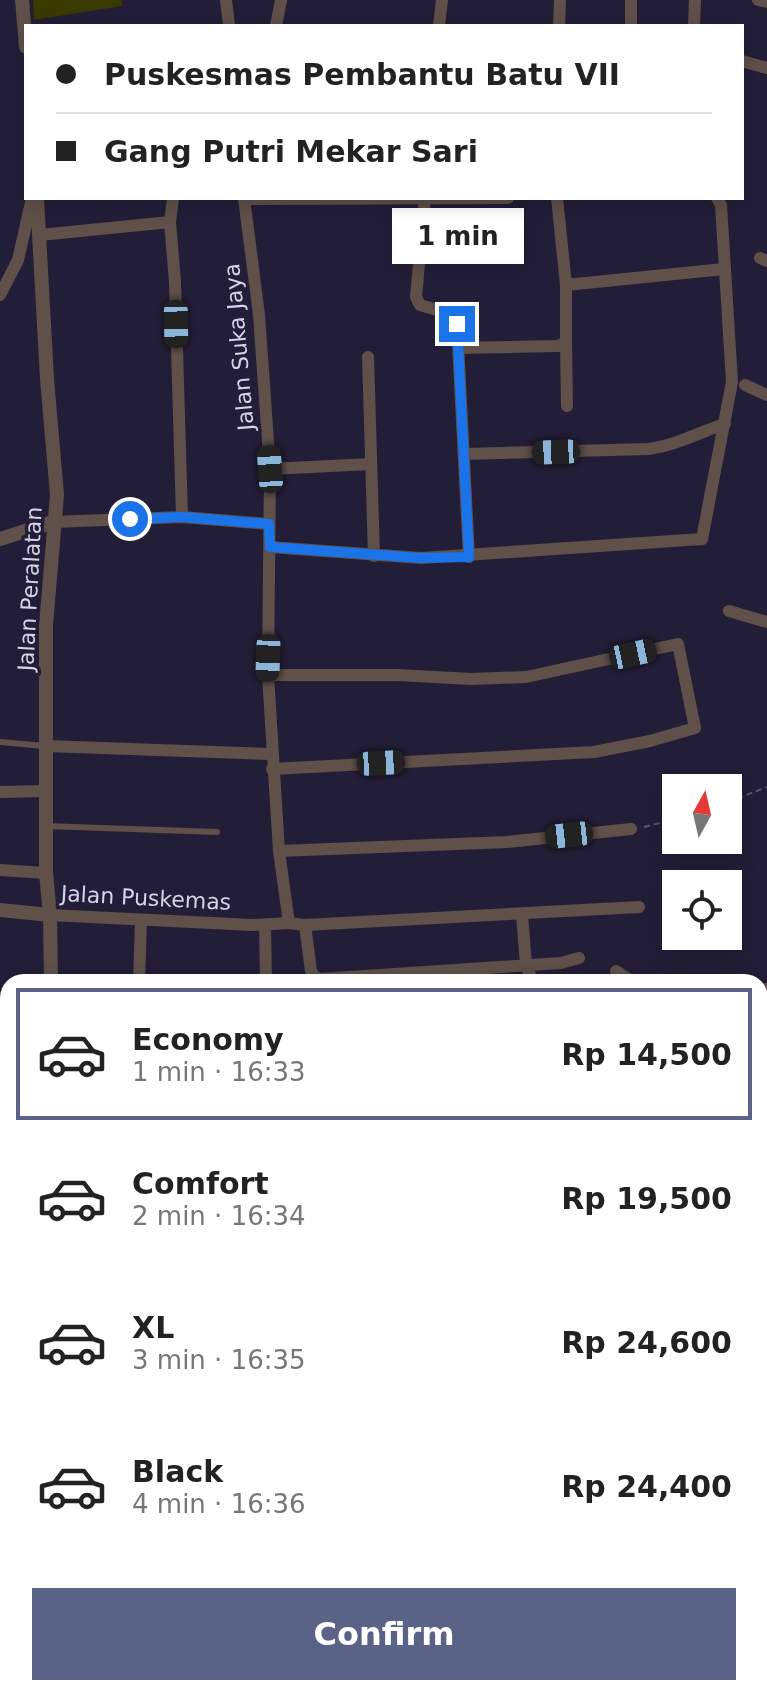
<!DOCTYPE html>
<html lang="en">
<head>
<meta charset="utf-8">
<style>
	body { margin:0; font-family:"DejaVu Sans",sans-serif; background:#f2f2f2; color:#222; height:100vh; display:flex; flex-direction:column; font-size:30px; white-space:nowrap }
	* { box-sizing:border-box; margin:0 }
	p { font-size:26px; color:#767676 }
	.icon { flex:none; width:44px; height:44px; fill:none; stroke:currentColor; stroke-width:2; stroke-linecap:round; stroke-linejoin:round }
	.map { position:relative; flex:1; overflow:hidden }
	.side { position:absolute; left:0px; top:974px; width:768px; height:722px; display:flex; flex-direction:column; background:#fff; border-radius:24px 24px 0 0; box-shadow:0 4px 20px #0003 }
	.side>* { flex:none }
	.hud { position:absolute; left:24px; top:24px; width:720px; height:176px; border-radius:0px; box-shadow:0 4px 20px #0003; display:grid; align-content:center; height:176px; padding:0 32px; background:#fff }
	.needle { width:52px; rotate:8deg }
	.tools { position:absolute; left:662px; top:774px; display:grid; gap:16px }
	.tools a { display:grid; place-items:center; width:80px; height:80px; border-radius:0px; background:#fff; box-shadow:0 4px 20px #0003; font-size:40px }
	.end { position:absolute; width:36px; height:36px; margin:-18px; border:10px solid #1a73e8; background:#fff; box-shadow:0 0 0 4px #fff }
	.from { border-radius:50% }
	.bubble { position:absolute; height:56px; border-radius:0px; background:#fff; box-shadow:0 4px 20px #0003; font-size:26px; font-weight:700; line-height:56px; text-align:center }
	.car { position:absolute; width:24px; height:48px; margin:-24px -12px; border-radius:10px; box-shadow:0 0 6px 2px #0007; background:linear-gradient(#222 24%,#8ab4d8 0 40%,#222 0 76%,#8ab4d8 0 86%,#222 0) }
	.hud b { display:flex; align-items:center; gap:28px; height:76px; font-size:30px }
	.hud b+b { border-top:2px solid #e0e0e0 }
	.hud i { width:20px; height:20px; background:#222 }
	ul { padding:14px 0 0; list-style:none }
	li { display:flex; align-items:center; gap:24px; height:132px; margin:0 16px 12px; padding:0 16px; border:4px solid transparent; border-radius:0px }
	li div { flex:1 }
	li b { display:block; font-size:30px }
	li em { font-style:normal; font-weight:700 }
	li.selected { border-color:#5a6385 }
	li>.icon { width:72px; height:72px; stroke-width:1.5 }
	.action { display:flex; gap:16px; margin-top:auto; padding:16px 32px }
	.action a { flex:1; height:92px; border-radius:0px; background:#5a6385; color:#fff; font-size:32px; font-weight:700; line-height:92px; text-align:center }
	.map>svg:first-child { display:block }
</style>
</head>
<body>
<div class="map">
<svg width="767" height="1695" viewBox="0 0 767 1695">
	<rect width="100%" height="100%" fill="#231e37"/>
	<polygon fill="#383a00" points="33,0 122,0 122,6 34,20"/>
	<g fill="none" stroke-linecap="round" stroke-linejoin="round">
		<g stroke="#14434c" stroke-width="4">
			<polyline points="0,1471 8,1478"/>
			<polyline points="760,1532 767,1531"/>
		</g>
		<g stroke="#5a566d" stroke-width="2" stroke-dasharray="6 4" stroke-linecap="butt">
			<polyline points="728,802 767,787"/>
			<polyline points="644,827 676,819"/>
		</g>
		<g stroke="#5f514a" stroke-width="6">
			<polyline points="0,742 44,746"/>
			<polyline points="45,826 217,832"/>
		</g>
		<g stroke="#5f514a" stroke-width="12">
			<polyline points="226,0 229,26"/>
			<polyline points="758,0 767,2"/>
			<polyline points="276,26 281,0"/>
			<polyline points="439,26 442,0"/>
			<polyline points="559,26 560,0"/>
			<polyline points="631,26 631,0"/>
			<polyline points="694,26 695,0"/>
			<polyline points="742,61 767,68"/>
			<polyline points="244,198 259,315 270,469 268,675 279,851 289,923"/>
			<polyline points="425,198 416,297 420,305 451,314 457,324 469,557"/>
			<polyline points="245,199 508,198"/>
			<polyline points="170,222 173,198"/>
			<polyline points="40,235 170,222 175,282 182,517"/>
			<polyline points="760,258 767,261"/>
			<polyline points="566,285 724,269"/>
			<polyline points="0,295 18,260 32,198"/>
			<polyline points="566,342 567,406"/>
			<polyline points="459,348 558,346 566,342 566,285 557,198"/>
			<polyline points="368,357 374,556"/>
			<polyline points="745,385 767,395"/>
			<path d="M464,454L648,449C675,446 699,432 725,424"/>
			<polyline points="270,469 371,464"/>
			<polyline points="53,522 182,517 269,524"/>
			<polyline points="270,547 421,558 702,539 732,382 721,205 717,198"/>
			<polyline points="729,611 767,622"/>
			<polyline points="268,675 398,675 471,679 526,677 678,644 695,728 650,741 594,752 272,769"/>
			<polyline points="45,746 271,754"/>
			<polyline points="0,792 45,791"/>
			<polyline points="279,851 507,842 631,829"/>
			<polyline points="0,870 46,873"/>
			<polyline points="522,914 526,965 533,982"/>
			<polyline points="50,915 252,925 289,923 305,925 639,907"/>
			<polyline points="265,925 266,982"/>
			<polyline points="305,925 311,971 314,976 320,979 561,963 579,958"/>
			<polyline points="616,971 633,982"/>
			<polyline points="139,982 141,920"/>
			<polyline points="766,989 767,990"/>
			<polyline points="760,1070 767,1075"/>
			<polyline points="760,1167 767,1158"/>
			<polyline points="0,1571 8,1571"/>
			<polyline points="760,1662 767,1664"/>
			<polyline points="47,1688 48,1695"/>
			<polyline points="183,1688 184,1695"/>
			<polyline points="269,1688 269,1695"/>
			<polyline points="541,1688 547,1695"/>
			<polyline points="559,1688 565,1695"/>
			<polyline points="628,1695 637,1688"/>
		</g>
		<g stroke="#5f514a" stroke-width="14">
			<polyline points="22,0 26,47"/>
			<polyline points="37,198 47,379 57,495 46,625 46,873 50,915 51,982"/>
			<polyline points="0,539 53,522"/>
			<polyline points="0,910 50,915"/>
			<polyline points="98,1688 98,1695"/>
		</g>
		<g stroke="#9b7f71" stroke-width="18">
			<polyline points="760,1363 767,1353"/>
			<polyline points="416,1695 425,1688"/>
		</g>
	</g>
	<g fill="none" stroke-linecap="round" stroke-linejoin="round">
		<polyline stroke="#1a73e8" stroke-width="10" points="130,519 182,517 269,524 270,547 421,558 469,557 457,324"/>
	</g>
	<g text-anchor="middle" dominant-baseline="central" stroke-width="7" stroke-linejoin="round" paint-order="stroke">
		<g font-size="22" fill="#d5d3e5" stroke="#231e37">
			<text transform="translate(239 347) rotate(-95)">Jalan Suka Jaya</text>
			<text transform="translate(30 589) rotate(-87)">Jalan Peralatan</text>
			<text transform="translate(146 898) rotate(3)">Jalan Puskemas</text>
		</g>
	</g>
</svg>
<div class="tools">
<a><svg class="needle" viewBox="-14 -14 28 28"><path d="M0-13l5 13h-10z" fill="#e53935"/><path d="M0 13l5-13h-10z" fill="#767676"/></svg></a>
<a><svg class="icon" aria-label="locate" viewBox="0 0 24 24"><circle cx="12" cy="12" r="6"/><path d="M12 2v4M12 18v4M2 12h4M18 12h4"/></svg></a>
</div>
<i class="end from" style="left:130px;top:519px"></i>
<i class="end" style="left:457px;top:324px"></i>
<div class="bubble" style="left:392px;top:208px;width:132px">1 min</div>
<i class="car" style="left:176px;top:324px;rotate:179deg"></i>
<i class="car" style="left:556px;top:452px;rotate:268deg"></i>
<i class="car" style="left:270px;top:469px;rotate:356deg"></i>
<i class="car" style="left:633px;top:654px;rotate:78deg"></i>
<i class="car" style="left:268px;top:658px;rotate:182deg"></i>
<i class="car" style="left:381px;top:763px;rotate:87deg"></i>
<i class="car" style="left:569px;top:835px;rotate:264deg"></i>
<div class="hud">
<b><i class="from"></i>Puskesmas Pembantu Batu VII</b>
<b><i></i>Gang Putri Mekar Sari</b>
</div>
<section class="side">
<ul>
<li class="selected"><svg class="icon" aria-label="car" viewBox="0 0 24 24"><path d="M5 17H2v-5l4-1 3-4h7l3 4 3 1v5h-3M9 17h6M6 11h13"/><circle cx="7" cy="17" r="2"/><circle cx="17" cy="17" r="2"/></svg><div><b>Economy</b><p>1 min · 16:33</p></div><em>Rp 14,500</em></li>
<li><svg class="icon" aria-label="car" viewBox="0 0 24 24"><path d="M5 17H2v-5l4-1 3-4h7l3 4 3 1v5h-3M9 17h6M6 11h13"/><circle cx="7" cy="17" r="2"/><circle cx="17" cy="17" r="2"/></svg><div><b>Comfort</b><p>2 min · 16:34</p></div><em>Rp 19,500</em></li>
<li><svg class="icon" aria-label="car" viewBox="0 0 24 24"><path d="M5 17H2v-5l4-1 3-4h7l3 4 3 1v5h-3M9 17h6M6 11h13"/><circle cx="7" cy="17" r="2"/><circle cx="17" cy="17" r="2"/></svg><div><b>XL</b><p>3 min · 16:35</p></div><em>Rp 24,600</em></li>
<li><svg class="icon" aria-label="car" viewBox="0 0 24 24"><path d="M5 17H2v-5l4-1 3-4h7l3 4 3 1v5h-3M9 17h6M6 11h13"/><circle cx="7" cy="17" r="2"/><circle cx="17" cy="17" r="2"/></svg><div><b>Black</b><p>4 min · 16:36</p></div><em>Rp 24,400</em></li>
</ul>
<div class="action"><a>Confirm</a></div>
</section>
</div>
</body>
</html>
